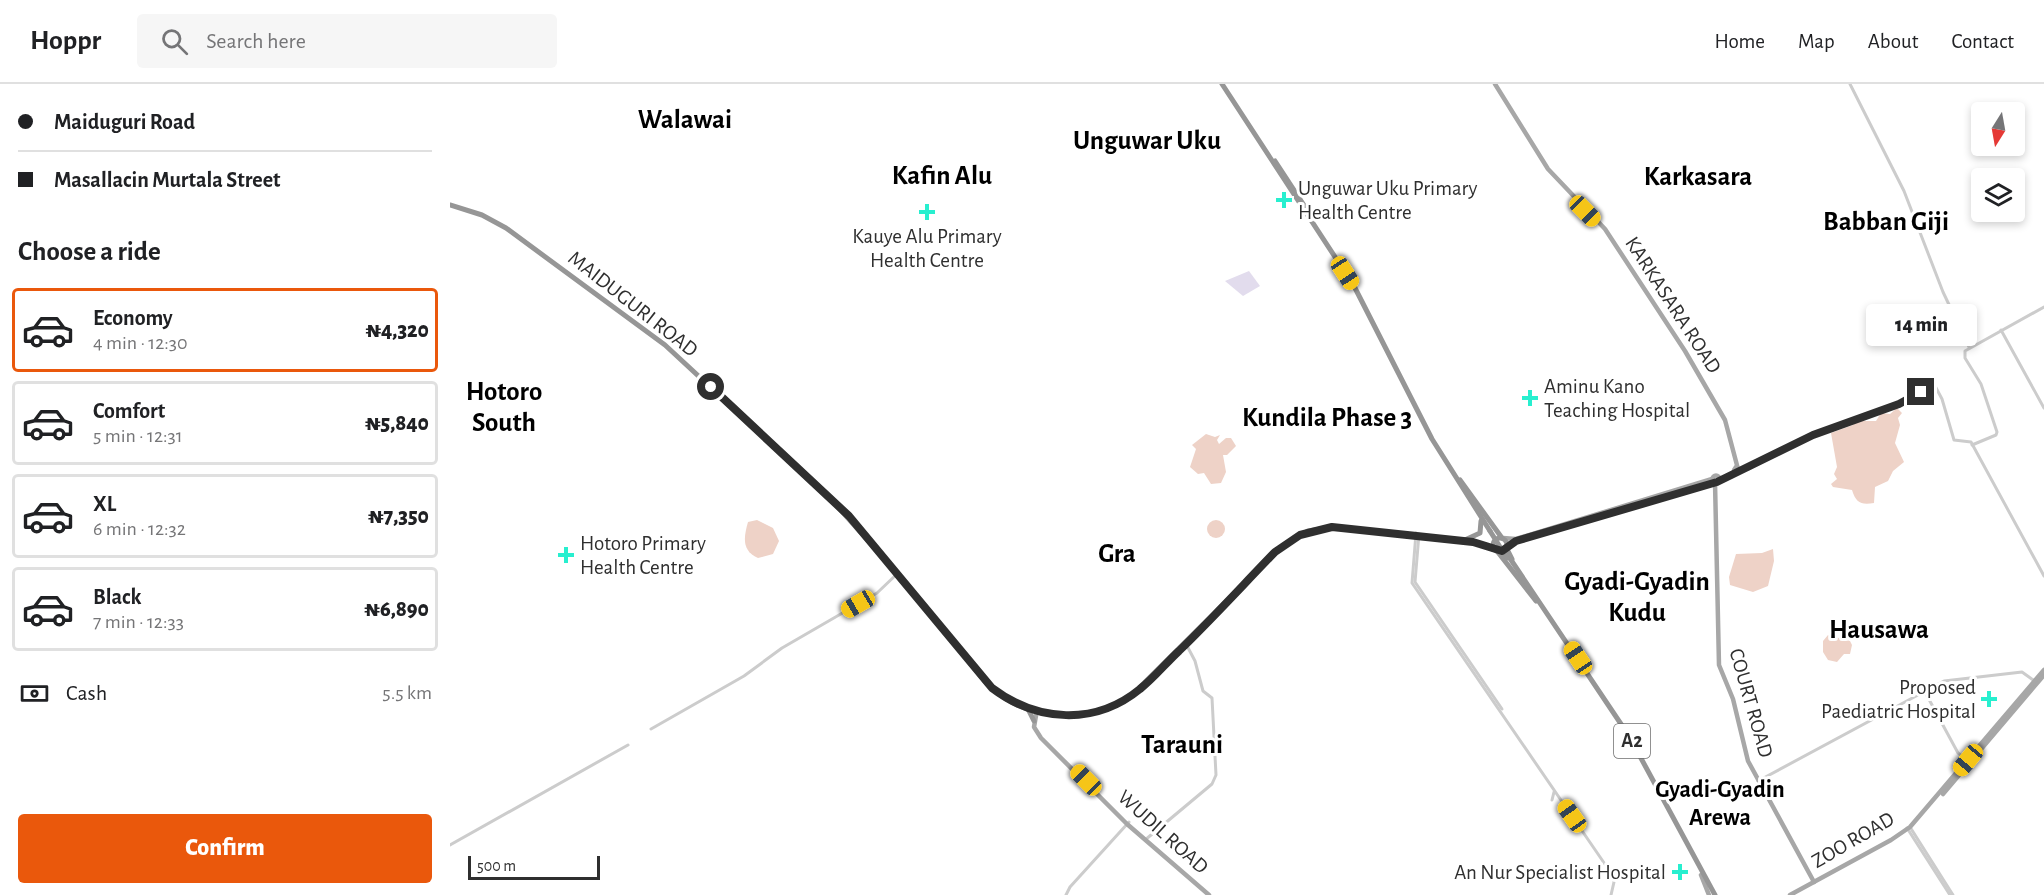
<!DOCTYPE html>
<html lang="en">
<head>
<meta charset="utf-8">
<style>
	body { margin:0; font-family:"Alegreya Sans",sans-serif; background:#f6f6f6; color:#202124; height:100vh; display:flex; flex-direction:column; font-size:22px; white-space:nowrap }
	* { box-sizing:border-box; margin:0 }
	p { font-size:20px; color:#757577 }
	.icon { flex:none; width:33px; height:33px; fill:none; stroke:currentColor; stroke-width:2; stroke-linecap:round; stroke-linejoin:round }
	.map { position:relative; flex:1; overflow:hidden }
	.panel { display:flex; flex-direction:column; background:#fff; width:450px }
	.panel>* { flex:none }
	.guide { display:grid; align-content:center; height:132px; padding:0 18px; background:#fff }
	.needle { width:39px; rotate:191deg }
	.tools { position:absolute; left:1521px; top:18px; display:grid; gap:12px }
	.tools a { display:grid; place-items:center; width:54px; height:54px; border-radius:6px; background:#fff; box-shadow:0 3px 9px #0003; font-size:30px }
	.scale { position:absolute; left:18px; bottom:15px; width:132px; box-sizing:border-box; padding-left:6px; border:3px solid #2f2f2f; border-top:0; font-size:16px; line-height:21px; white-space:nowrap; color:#2f2f2f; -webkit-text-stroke:4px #fff; paint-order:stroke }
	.end { position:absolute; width:27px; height:27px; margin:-14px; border:8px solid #2f2f2f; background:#fff; box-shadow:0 0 0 3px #fff }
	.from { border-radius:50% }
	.bubble { position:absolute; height:42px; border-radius:6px; background:#fff; box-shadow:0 3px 9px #0003; font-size:20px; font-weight:800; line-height:42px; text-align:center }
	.car { position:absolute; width:18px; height:36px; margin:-18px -9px; border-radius:8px; box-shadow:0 0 4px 2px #0007; background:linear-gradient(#f5c518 24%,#345 0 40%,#f5c518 0 76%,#345 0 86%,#f5c518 0) }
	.guide b { display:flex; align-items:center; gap:21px; height:57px; font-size:22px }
	.guide b+b { border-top:2px solid #e0e0e0 }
	.guide i { width:15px; height:15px; background:#202124 }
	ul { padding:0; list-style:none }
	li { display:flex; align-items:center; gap:18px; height:84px; margin:0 12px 9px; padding:0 6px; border:3px solid #e0e0e0; border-radius:6px }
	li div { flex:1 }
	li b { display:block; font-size:22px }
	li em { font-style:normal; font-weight:800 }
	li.on { border-color:#ea580c }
	li>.icon { width:54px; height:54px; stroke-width:1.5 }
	h2 { padding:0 18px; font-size:27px; line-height:72px }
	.pay { display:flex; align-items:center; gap:15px; height:66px; padding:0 18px; font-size:22px }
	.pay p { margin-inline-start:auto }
	.action { display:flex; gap:12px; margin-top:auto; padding:12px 18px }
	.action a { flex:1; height:69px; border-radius:6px; background:#ea580c; color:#fff; font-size:24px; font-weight:800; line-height:69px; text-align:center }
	header { display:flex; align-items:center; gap:36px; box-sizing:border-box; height:84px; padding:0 30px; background:#fff; border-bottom:2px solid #e0e0e0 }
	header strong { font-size:28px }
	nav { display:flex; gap:33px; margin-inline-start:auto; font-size:21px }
	.search { width:420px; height:54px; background:#f6f6f6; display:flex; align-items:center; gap:15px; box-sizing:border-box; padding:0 21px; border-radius:6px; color:#757577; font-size:22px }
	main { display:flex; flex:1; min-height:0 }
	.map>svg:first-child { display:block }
</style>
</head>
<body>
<header>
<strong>Hoppr</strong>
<div class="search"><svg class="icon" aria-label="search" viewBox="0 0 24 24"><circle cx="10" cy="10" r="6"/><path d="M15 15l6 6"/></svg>Search here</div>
<nav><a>Home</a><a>Map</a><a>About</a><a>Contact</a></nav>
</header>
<main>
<section class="panel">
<div class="guide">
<b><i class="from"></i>Maiduguri Road</b>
<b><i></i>Masallacin Murtala Street</b>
</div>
<h2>Choose a ride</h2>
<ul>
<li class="on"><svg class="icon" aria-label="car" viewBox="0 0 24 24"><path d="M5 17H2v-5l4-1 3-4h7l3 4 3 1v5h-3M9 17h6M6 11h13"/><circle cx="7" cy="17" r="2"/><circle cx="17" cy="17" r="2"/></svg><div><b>Economy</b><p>4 min · 12:30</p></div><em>₦4,320</em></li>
<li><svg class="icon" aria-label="car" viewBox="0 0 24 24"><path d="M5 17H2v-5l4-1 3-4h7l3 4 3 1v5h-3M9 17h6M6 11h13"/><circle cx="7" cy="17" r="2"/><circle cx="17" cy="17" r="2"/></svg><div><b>Comfort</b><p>5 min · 12:31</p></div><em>₦5,840</em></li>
<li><svg class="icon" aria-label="car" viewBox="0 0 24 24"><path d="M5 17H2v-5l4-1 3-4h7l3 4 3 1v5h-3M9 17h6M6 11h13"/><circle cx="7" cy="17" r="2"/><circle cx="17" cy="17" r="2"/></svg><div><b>XL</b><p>6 min · 12:32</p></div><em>₦7,350</em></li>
<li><svg class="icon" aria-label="car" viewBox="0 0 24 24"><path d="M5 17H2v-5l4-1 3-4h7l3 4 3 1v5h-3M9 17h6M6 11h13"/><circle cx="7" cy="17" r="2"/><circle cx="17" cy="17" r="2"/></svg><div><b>Black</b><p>7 min · 12:33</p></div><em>₦6,890</em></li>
</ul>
<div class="pay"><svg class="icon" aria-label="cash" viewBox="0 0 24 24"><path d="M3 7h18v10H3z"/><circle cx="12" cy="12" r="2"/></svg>Cash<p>5.5 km</p></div>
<div class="action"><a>Confirm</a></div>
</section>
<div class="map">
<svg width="1594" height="811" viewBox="0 0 1594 811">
	<rect width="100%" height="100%" fill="#fff"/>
	<polygon fill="#e2dced" points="799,187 810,202 793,212 775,197"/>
	<g fill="#eed2c7">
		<path d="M1447,324L1452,329L1448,334L1450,341L1445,359L1454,378L1443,387L1438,397L1425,403L1424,419C1411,421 1406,419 1402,406L1383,403L1381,400L1387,395L1384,390L1387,383L1381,349L1403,341L1405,337H1426L1431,329L1440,330Z"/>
		<polygon points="756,350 765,353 770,351 767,356 769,360 776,354 781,354 786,362 777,371 773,371 776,388 771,399 761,400 754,389 748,390 740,383 746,365 742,361"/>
		<circle cx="766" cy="445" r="9"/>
		<path d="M307,436L323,444L329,457L323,470L308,474C291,467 294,452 298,438Z"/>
		<polygon points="1323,465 1324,477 1318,502 1303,508 1280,501 1279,493 1286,470 1312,469"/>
		<polygon points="1378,551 1400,557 1402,561 1400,570 1394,570 1387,578 1378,576 1373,568 1373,557"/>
	</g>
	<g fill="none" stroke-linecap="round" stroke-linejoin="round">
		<g stroke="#ccc" stroke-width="3">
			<polyline points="1400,0 1454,107 1493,208 1519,263"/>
			<polyline points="1551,246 1594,324"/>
			<polyline points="1522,361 1546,351 1547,348 1531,300 1515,274 1515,267 1594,223"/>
			<polyline points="1288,387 1299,385 1359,353 1449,320 1484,300 1492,315 1504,356 1521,358 1594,492"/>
			<polyline points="966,449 962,499 1161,789 1164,798 1161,811"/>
			<polyline points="969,450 965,498 1052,625"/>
			<polyline points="1475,608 1508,669 1518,676"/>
			<polyline points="201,645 294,592 332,564 427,509 448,489"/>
			<polyline points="1308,697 1494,597 1572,588 1586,598"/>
			<polyline points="1102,716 1104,708"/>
			<polyline points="1460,743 1503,811"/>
			<polyline points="1457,744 1500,811"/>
			<polyline points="695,756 762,700 766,691 762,614 753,607 745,577 735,558"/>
			<polyline points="0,761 178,661"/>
			<polyline points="616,811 620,803 679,738"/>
		</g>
		<g stroke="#a7a7a7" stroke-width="4.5">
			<polyline points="1045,0 1098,85 1155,145 1235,267 1275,336 1288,385"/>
			<polygon points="1286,383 1289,386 1287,388 1284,386"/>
			<circle cx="1266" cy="395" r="3.5"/>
			<polyline points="1269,396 1286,388"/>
			<polyline points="1265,398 1269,581 1283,615 1298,677 1364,798"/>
			<polyline points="1244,404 1264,398"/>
			<polyline points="1053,454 1066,455 1262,395"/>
			<polyline points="587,626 584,643 591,654 677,740 759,811"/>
			<polyline points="1493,710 1594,591"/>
			<polyline points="1251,791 1259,811"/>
			<polyline points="1340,811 1441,756 1460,743 1594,586"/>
		</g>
		<g stroke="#969696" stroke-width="5">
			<polyline points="772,0 904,202 982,355 1040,447"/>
			<polyline points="825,77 861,132"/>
			<path d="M0,121L32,131L56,144L215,261L379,413L448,490L537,600C576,638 636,640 681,612L830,464L858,447L883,443L1028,459L1045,466"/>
			<polyline points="1010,396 1052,454"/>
			<circle cx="1050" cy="461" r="7"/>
			<polyline points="1017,455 1030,449 1031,437"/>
			<polyline points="1056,463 1062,475"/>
			<polyline points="1047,467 1086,517"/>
			<polyline points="1059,473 1179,652 1265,811"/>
			<polyline points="578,625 584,637"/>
		</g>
		<polyline stroke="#969696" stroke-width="5" points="1040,447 1057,474"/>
	</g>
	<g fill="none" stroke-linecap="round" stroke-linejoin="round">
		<path stroke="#2f2f2f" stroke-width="8" d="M261,303L399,432L542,604C587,638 645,642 690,605C704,594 716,579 729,567C762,535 793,501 825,468L850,451L882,443L1023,458L1052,467L1066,457L1267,398L1363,351L1449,320L1471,308"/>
	</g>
	<g fill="#28efcf" stroke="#fff" stroke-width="2">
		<path d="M831 107h6v6h6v6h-6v6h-6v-6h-6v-6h6z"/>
		<path d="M474 119h6v6h6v6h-6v6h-6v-6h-6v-6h6z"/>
		<path d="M1077 305h6v6h6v6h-6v6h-6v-6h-6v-6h6z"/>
		<path d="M113 462h6v6h6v6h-6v6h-6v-6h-6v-6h6z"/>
		<path d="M1536 606h6v6h6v6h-6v6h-6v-6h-6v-6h6z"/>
		<path d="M1227 779h6v6h6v6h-6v6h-6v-6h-6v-6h6z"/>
	</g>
	<g text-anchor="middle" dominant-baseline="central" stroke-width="6" stroke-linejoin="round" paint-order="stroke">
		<rect fill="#fff" stroke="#6d6d6d" stroke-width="1.5" x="1164" y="640" width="36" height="34" rx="4.5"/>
		<g font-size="20" font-weight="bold" fill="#2f2f2f">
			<text x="1182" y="657">A2</text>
		</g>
		<g font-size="21" fill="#2f2f2f" stroke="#fff" text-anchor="start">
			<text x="848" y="104">Unguwar Uku Primary<tspan x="848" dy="24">Health Centre</tspan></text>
			<text x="477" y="152" text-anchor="middle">Kauye Alu Primary<tspan x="477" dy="24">Health Centre</tspan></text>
			<text x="1094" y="302">Aminu Kano<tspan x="1094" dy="24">Teaching Hospital</tspan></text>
			<text x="130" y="459">Hotoro Primary<tspan x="130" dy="24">Health Centre</tspan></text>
			<text x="1526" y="603" text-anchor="end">Proposed<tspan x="1526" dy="24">Paediatric Hospital</tspan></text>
			<text x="1216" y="788" text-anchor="end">An Nur Specialist Hospital</text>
		</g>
		<g font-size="21" fill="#2f2f2f" stroke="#fff">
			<text transform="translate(183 220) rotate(38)">MAIDUGURI ROAD</text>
			<text transform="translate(1223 221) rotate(57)">KARKASARA ROAD</text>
			<text transform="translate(1301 619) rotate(74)">COURT ROAD</text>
			<text transform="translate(713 748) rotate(42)">WUDIL ROAD</text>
			<text transform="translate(1403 756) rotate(-30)">ZOO ROAD</text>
		</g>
		<g font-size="24" font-weight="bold" fill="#000" stroke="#fff">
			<text x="1270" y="706">Gyadi-Gyadin<tspan x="1270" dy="28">Arewa</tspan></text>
		</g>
		<g font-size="27" font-weight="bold" fill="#000" stroke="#fff">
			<text x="235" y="35">Walawai</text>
			<text x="697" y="56">Unguwar Uku</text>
			<text x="492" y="91">Kafin Alu</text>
			<text x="1248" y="92">Karkasara</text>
			<text x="1436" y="137">Babban Giji</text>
			<text x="54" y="307">Hotoro<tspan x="54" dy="31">South</tspan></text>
			<text x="877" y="333">Kundila Phase 3</text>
			<text x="667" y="469">Gra</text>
			<text x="1187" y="497">Gyadi-Gyadin<tspan x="1187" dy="31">Kudu</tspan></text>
			<text x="1429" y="545">Hausawa</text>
			<text x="732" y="660">Tarauni</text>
		</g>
	</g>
</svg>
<div class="tools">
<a><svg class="needle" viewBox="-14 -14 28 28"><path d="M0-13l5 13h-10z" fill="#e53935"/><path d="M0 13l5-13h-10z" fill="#757577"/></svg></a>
<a><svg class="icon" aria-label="layers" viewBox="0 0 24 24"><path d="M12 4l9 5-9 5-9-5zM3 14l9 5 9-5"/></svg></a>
</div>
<div class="scale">500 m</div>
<i class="end from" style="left:261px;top:303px"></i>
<i class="end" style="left:1471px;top:308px"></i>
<div class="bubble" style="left:1416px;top:220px;width:111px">14 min</div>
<i class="car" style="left:1135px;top:127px;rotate:135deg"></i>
<i class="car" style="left:895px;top:189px;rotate:147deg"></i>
<i class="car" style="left:408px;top:520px;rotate:240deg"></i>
<i class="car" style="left:1128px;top:574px;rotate:326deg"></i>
<i class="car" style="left:1518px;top:676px;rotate:220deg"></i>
<i class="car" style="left:636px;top:696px;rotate:315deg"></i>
<i class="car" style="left:1122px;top:732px;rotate:325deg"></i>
</div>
</main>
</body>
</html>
